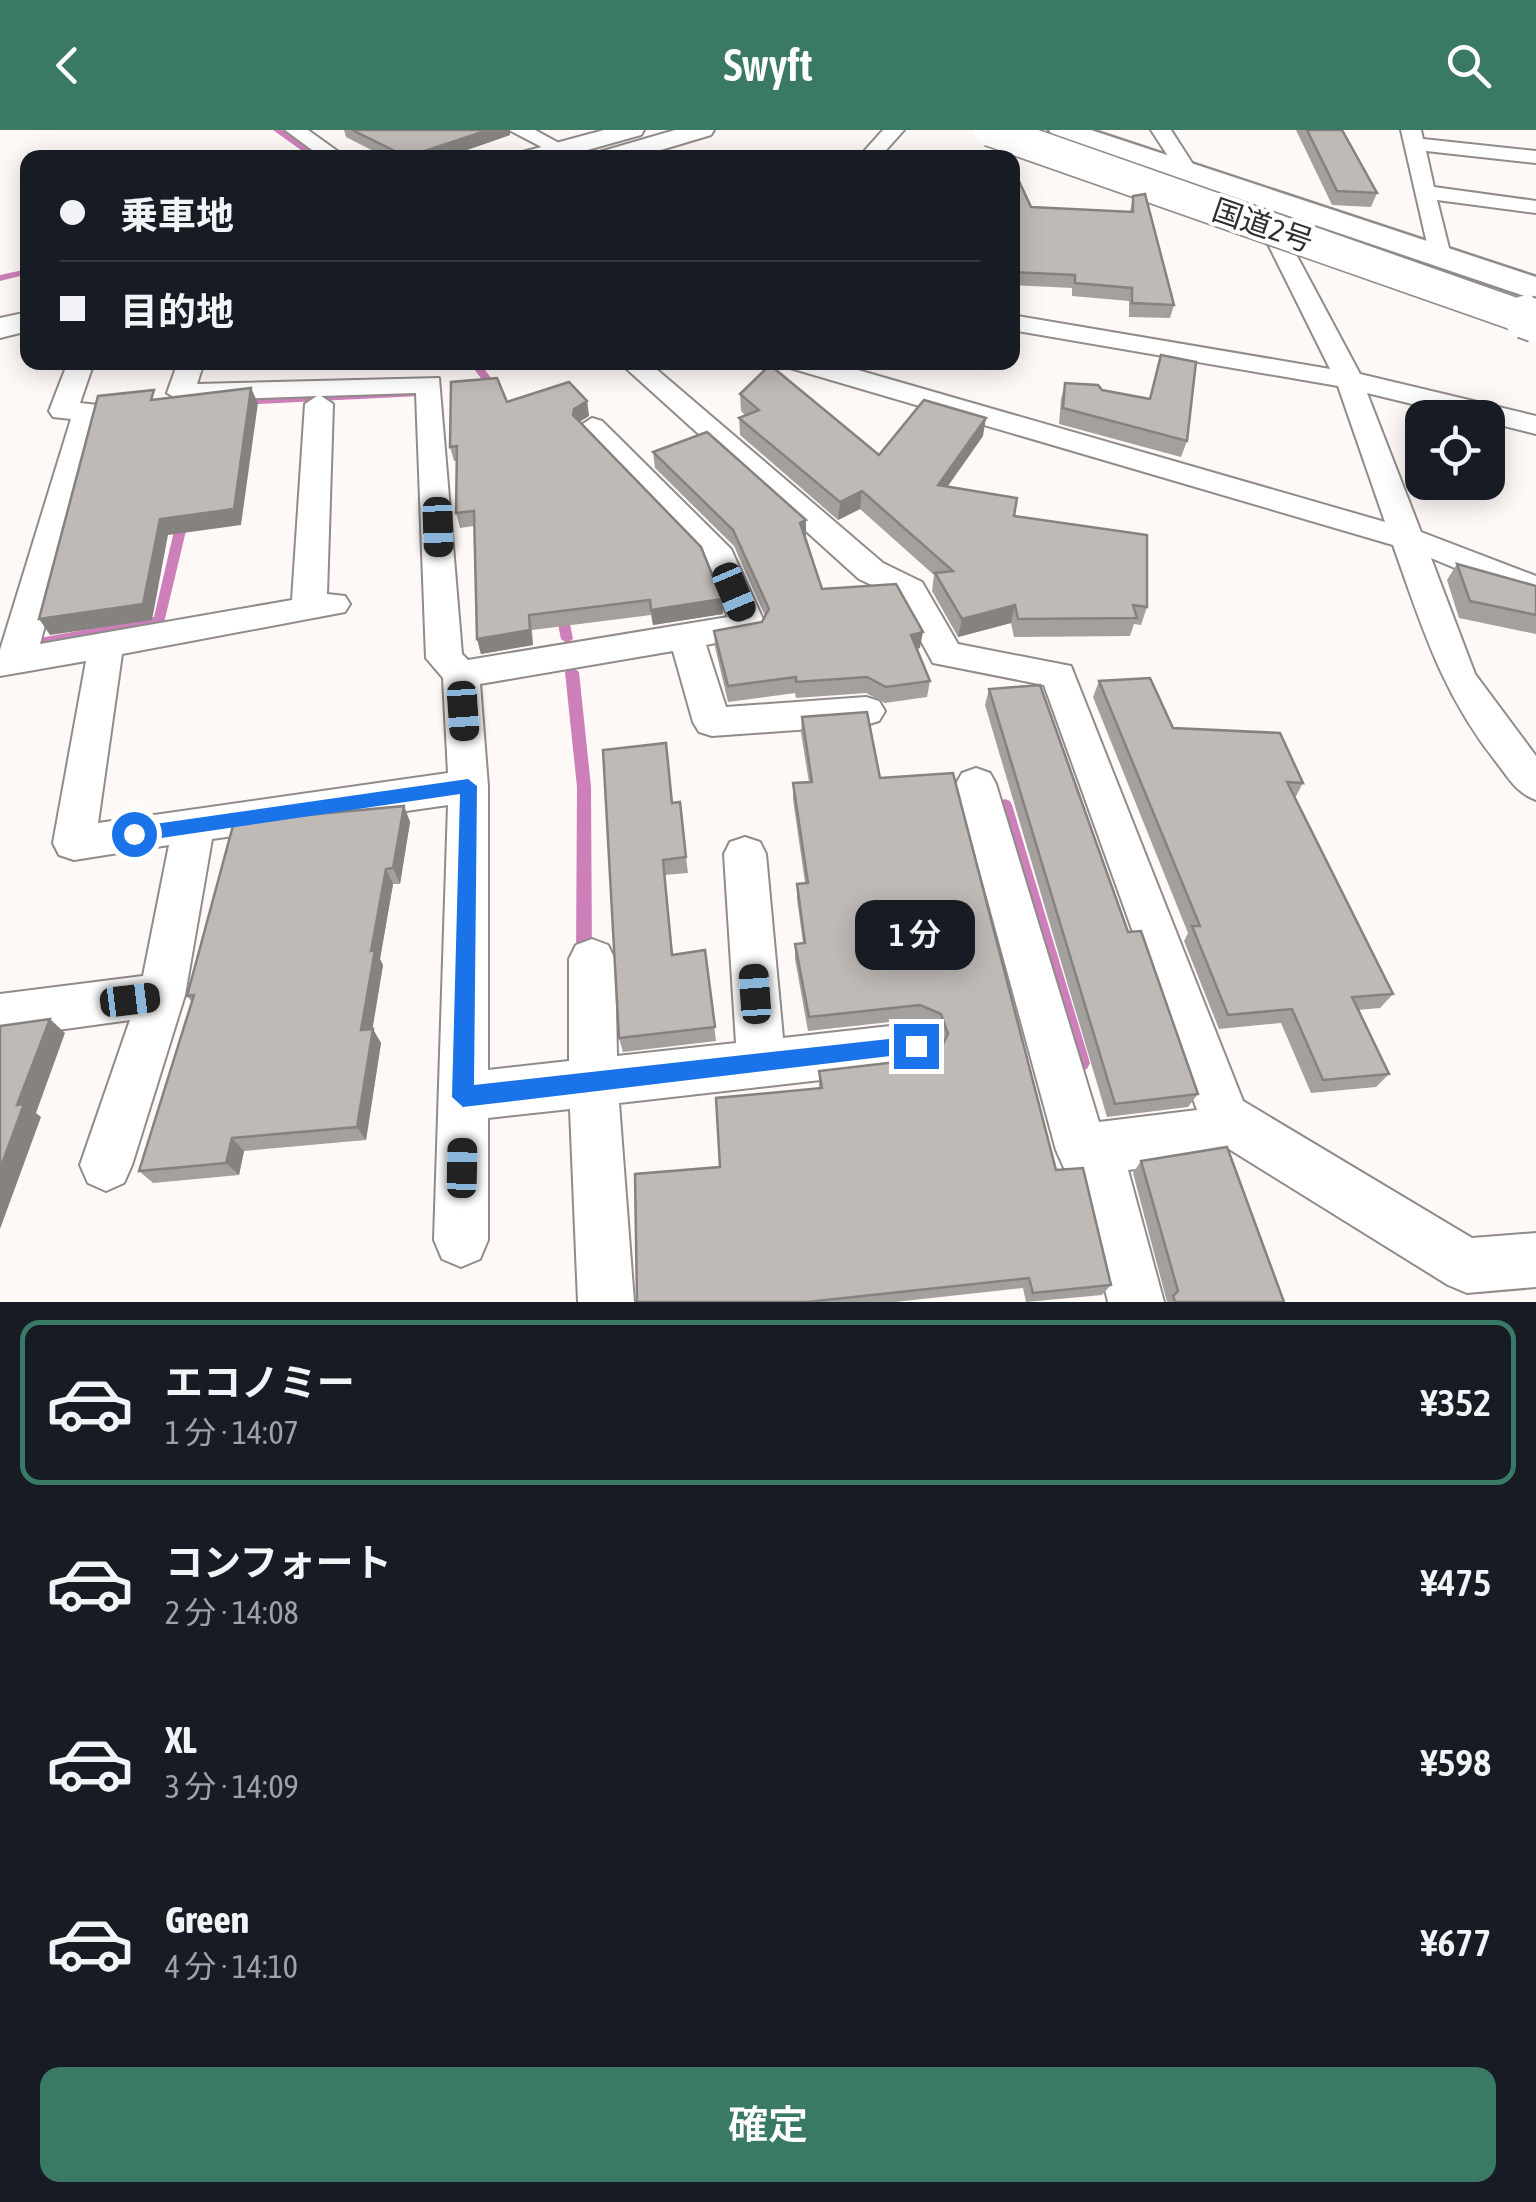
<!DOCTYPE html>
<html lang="ja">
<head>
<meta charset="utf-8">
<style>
	body { margin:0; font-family:"Asap Condensed","Noto Sans JP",sans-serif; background:#20242c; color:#f1f3f6; height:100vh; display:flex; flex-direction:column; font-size:38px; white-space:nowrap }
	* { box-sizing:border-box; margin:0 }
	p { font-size:32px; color:#9ea1a6 }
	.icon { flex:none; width:55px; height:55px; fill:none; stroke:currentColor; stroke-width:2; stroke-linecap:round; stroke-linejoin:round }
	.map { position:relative; height:1172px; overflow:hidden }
	.sheet { display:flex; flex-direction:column; background:#171b24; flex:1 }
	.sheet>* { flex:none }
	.top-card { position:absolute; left:20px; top:20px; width:1000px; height:220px; border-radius:20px; box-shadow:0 5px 25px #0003; display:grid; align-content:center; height:220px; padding:0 40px; background:#171b24 }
	.fabs { position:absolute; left:1405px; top:270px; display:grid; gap:20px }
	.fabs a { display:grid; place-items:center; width:100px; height:100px; border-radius:20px; background:#171b24; box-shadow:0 5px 25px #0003; font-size:50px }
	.end { position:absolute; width:45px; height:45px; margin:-22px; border:12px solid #1a73e8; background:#fff; box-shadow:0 0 0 5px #fff }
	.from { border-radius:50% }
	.bubble { position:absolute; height:70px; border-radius:20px; background:#171b24; box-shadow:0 5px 25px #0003; font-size:32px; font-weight:600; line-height:70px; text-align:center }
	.car { position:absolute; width:30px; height:60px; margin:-30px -15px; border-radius:12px; box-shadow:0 0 8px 2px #0007; background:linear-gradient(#222 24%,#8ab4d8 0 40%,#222 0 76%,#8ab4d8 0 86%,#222 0) }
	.top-card b { display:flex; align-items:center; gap:35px; height:95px; font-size:38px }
	.top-card b+b { border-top:2px solid #363941 }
	.top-card i { width:25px; height:25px; background:#f1f3f6 }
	ul { padding:18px 0 0; list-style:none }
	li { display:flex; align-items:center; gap:30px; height:165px; margin:0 20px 15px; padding:0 20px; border:5px solid transparent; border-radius:20px }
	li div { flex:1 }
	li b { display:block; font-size:38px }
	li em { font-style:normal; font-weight:600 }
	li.selected { border-color:#3a7966 }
	li>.icon { width:90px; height:90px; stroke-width:1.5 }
	.action { display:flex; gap:20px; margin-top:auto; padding:20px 40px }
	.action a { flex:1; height:115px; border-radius:20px; background:#3a7966; color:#fff; font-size:40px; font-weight:600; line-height:115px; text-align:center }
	header { display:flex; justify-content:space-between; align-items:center; height:130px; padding:0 40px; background:#3a7966; color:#fff; font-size:45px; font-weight:600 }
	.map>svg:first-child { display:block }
</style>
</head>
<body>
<header><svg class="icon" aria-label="back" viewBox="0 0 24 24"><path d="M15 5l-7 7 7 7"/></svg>Swyft<svg class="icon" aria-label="search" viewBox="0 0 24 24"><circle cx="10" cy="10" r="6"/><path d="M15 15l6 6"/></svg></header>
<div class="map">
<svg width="1536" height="1172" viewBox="0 0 1536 1172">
	<rect width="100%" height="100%" fill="#fef9f7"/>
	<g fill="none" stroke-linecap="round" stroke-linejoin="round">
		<g fill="#cd7fba" fill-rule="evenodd">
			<polygon points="273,0 282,0 321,28 312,28"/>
			<polygon points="28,139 28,144 0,151 0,145"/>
			<polygon points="469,232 479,232 503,264 502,266 494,266"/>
			<polygon points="415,261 420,264 419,266 241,275 236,272 241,269"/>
			<polygon points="183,384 189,388 164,493 45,517 40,515 39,512 40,509 45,507 154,487 177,388"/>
			<polygon points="561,475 567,479 573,509 567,513 561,509 555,479"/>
			<polygon points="572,537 579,542 591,657 592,830 590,835 584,837 578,835 576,830 577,657 565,542"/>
			<polygon points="1005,669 1010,671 1012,675 1090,933 1087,939 1081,941 1075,939 1072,933 998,675 1000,671"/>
		</g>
		<defs>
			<g id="minor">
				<polygon points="285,0 308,0 347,28 323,28"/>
				<polygon points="509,0 535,0 570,19 553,23"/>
				<polygon points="883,0 904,0 879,28 858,28"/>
				<polygon points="1151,0 1171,0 1198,42 1195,46 1181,46"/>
				<polygon points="1401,0 1421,0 1423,9 1536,21 1536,33 1426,21 1434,57 1536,71 1536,83 1437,70 1451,126 1447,131 1431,131"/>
				<path d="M1252,71L1260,72L1289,111L1360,244L1536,286V304L1488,292V288H1470L1367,263L1421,402L1536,446V472L1431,428L1475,544L1536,626V670C1517,663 1509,649 1497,633C1442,564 1422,497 1393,415L790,238L786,232H830L1385,392L1338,256L1012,200V185L1330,239L1267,112L1241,77Z"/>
				<path d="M68,232H94L80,273L98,275L102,281L40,514L292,470L305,274L317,266L181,271L167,263L178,232H204L197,254L439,248L462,524L468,530L728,487L705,430L578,297L592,288L602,291L731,419L766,496L761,504L706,515L726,577L866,567L879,571L885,581L879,591L866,595L712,606L699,602L693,592L673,521L480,554L488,656V940L569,931V829L576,815L592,809L608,815L615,829L617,926L736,913L724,724L730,712L745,707L760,712L766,724L783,908L917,893L934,900L941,916L934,932L917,939L619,973L634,1172H578L570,979L488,988V1110L480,1129L461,1137L442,1129L434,1110L448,675L212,709L185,865L132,1035L124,1053L106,1061L88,1053L80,1035L130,890L0,908V864L143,846L169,715L74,730L59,725L53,713L86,531L0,546V520L71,289L53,287L49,281ZM416,263L426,528L443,548L448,643L98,693L122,524L345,482L350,474L345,466L327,464L333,274L321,266Z"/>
				<polygon points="619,232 648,232 883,433 922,452 958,514 1071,536 1243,971 1472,1108 1536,1103 1536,1157 1467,1163 1448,1155 1229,1019 1207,1030 1128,1040 1164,1172 1108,1172 1078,1044 1064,1038 1056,1020 956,654 962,643 976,638 990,643 996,654 1099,992 1197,980 1044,555 933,533 897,467 859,449"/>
			</g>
			<g id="tertiary">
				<polygon points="604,0 644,0 641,5 559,28 516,28 519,23"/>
				<polygon points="675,0 714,0 711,5 634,28 593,28 596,23"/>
				<polygon points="28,182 28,201 0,208 0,188"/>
			</g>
			<polygon id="trunk" points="1049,0 1091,0 1536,147 1536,170 1053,6"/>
		</defs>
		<use href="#minor" stroke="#918b89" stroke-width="4"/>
		<use href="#tertiary" stroke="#918b89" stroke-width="4"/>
		<use href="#trunk" stroke="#918b89" stroke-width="5"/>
		<use href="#minor" fill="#fff" fill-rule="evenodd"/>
		<use href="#tertiary" fill="#fff" fill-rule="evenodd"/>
		<use href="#trunk" fill="#fff" fill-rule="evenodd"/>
		<defs>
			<polyline id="trunk-bridge-far1" points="990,0 1532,190"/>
			<polyline id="trunk-bridge" points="1525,187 1536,191"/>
		</defs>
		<use href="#trunk-bridge-far1" stroke="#918b89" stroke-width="35" stroke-linecap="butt"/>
		<use href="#trunk-bridge" stroke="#918b89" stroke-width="46" stroke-linecap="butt"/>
		<use href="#trunk-bridge-far1" stroke="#fff" stroke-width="32"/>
		<use href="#trunk-bridge" stroke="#fff" stroke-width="42"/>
	</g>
	<g fill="#a4a09d">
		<polygon points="344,0 510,0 510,5 444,28 387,28 346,7"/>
		<polygon points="1296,0 1342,0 1377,63 1371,77 1332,75"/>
		<polygon points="1012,36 1031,77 1130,82 1133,66 1174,175 1170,188 1129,187 1129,171 1072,166 1072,158 1012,155"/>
		<polygon points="1065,253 1102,260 1187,311 1181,327 1059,294 1061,269"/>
		<polygon points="740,264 879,325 983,306 947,357 1014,386 1147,477 1141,495 1134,494 1130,506 1014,507 1011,493 958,507 932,461 934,445 860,379 838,390 740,305 739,288 745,285 741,281"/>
		<polygon points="587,271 589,286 579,292 722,469 723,484 653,495 651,485 532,500 533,515 481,524 477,509 474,396 460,398 456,383 457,331 454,331 450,317"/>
		<polygon points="653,322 806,406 822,459 920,518 917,519 930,551 927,567 885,573 866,563 796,568 795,563 728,572 715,517 714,501 762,492 765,486 734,416 655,338"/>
		<polygon points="1457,434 1536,456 1536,504 1459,488 1447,450"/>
		<polygon points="1099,551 1173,598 1303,653 1295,668 1393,864 1380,878 1358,880 1389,944 1376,957 1311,963 1281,893 1219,899 1184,811 1188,803 1093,567"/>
		<polygon points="989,559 1128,802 1198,964 1188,977 1107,987 985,575"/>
		<polygon points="802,587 880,648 1056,1040 1111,1155 1102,1165 1026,1172 1023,1158 895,1172 637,1172 720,1037 819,959 819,941 922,929 939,922 943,914 937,898 917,889 808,901 795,829 795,814 803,813 797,769 797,754 805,753 793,669 793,653 809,652 801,603"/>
		<polygon points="672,673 686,727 688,743 665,745 673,825 705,820 716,911 623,922 619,908"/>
		<polygon points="404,676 410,692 400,754 393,754 380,829 383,835 372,899 381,913 366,1010 244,1021 239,1045 153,1053 139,1041 192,872 187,866"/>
		<polygon points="1141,1031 1284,1172 1167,1172 1133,1043"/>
	</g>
	<g fill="#86827f">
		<polygon points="488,0 510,0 510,5 444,28 407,28"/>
		<polygon points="251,258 258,273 241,395 168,405 152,490 50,505 39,489"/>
		<polygon points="587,271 589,286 576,294 573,285 574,279"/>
		<polygon points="986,288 983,306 936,373 938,355"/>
		<polygon points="862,361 860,379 838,390 840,372"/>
		<polygon points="806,390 806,406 800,409 800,393"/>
		<polygon points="722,469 723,484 653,495 651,480"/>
		<polygon points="1015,475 1011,493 958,507 962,489"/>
		<polygon points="529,485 533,515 481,524 477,509"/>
		<polygon points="923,502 920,518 909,521 911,505"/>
		<polygon points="404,676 410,692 400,754 393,738"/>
		<polygon points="386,739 393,754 380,829 383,835 370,914 361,900 371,821"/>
		<polygon points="50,889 65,903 36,983 41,987 0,1099 0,1039 17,975"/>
		<polygon points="373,899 381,913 366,1010 357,997"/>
		<polygon points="232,1008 244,1021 239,1045 226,1033"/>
	</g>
	<g fill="#bfbab6" stroke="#86827f" stroke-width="2.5">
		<polygon points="352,0 488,0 407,27"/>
		<polygon points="1307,0 1342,0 1377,63 1337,61"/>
		<polygon points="883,23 1007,24 1009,28 883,28"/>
		<polygon points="1012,36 1031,77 1133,82 1133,66 1145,64 1174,175 1132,173 1132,158 1075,153 1075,145 1012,142"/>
		<polygon points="1161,225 1196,232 1187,311 1063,278 1065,253 1098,255 1102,260 1150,269"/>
		<polygon points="770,235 879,325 924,270 986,288 938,355 1017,368 1014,386 1147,405 1147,477 1133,475 1137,488 1018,489 1015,475 962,489 935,443 953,441 862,361 840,372 739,288 759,280 740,264"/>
		<polygon points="497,248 507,272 569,252 587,271 574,279 573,285 701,417 722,469 651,480 650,470 529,485 530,500 477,509 474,381 456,383 457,316 450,317 451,252"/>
		<polygon points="251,258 234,379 160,389 143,474 39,489 98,266 154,260 151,270"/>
		<polygon points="707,302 806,390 800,393 822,459 896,454 923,502 911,505 930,551 886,557 867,547 796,552 796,547 728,556 714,501 762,492 769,479 733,400 653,322"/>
		<polygon points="1457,434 1536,456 1536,485 1470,471"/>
		<polygon points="1150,548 1173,598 1280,603 1303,653 1287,652 1393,864 1352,867 1389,944 1323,950 1292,879 1228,885 1192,796 1200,796 1099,551"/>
		<polygon points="1040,555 1128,802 1141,801 1198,964 1115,974 989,559"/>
		<polygon points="867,582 880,648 953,643 1056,1040 1083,1038 1111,1155 1033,1163 1029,1148 807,1172 637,1172 635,1044 720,1037 716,968 822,958 819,941 922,929 939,922 948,904 941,884 920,875 809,887 795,814 805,813 797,754 808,753 793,653 812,652 802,587"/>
		<polygon points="666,613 672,673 680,672 686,727 663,730 672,825 705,820 715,897 619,908 603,620"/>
		<polygon points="404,676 393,738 386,739 371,821 375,820 361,900 373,899 357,997 232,1008 226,1033 139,1041 194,865 187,866 234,692"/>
		<polygon points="50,889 17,975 24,974 0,1039 0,896"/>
		<polygon points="1227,1017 1284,1172 1175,1172 1173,1166 1178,1161 1141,1031"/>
	</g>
	<polygon fill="#1a73e8" points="468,649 477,656 474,955 916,906 924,909 924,922 463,977 452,967 460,664 134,712 125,704 134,697"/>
	<g text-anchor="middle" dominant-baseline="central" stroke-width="8" stroke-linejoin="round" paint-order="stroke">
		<g font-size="30" fill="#312f2e" stroke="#fff">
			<text transform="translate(1263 95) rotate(19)">国道2号</text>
		</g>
	</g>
</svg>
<div class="fabs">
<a><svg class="icon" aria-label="locate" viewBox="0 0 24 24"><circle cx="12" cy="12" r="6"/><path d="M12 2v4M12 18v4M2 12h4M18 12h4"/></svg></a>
</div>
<i class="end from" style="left:134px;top:704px"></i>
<i class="end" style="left:916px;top:916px"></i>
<div class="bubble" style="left:855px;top:770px;width:120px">1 分</div>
<i class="car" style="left:438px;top:397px;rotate:178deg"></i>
<i class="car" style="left:734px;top:462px;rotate:157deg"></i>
<i class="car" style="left:463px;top:581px;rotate:176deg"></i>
<i class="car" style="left:755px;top:864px;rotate:356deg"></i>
<i class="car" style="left:130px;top:870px;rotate:83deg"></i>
<i class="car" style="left:462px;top:1038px;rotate:1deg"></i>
<div class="top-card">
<b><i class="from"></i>乗車地</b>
<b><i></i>目的地</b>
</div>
</div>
<section class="sheet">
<ul>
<li class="selected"><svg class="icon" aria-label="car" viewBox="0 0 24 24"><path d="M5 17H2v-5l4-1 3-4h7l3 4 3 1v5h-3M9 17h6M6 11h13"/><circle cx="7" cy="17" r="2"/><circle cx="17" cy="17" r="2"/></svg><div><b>エコノミー</b><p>1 分 · 14:07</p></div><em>¥352</em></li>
<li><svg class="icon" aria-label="car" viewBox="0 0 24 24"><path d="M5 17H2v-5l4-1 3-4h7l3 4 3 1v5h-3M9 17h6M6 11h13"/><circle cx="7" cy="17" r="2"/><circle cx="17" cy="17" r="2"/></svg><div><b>コンフォート</b><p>2 分 · 14:08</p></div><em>¥475</em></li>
<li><svg class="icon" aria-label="car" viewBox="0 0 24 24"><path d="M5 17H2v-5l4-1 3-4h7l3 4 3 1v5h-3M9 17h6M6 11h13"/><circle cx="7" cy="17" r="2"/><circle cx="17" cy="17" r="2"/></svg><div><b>XL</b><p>3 分 · 14:09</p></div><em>¥598</em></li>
<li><svg class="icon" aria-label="car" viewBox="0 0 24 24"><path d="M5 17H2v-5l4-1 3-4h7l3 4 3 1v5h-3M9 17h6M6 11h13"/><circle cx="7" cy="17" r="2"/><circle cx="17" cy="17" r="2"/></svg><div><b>Green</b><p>4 分 · 14:10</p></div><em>¥677</em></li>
</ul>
<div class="action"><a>確定</a></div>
</section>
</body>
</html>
